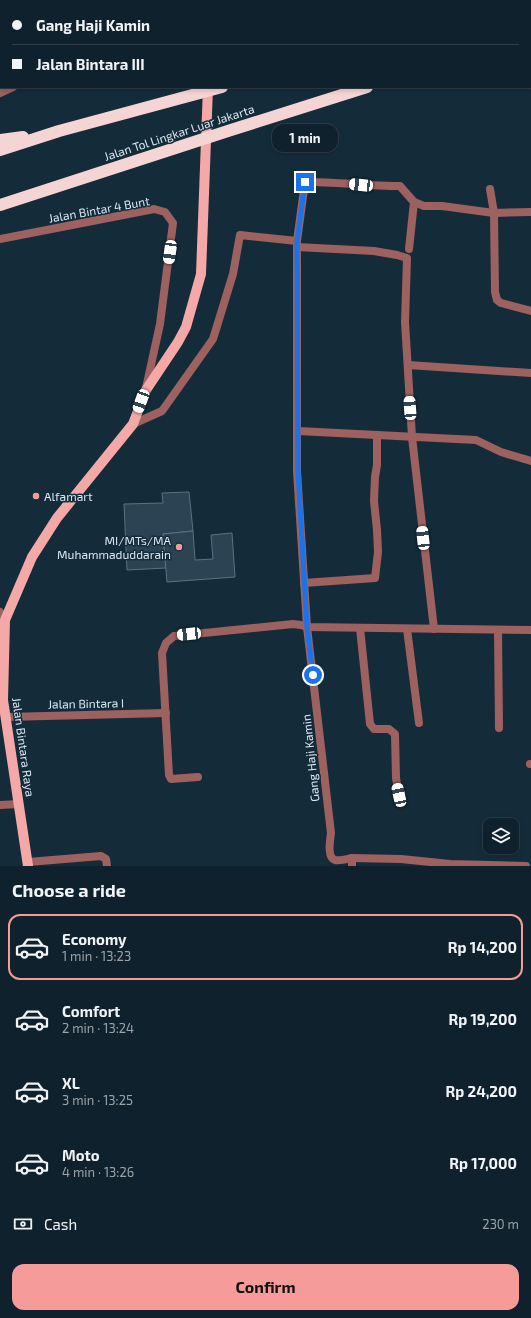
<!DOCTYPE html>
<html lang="en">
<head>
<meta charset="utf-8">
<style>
	body { margin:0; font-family:"Exo 2",sans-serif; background:#1d2e38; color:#f1f3f6; height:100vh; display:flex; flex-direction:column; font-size:15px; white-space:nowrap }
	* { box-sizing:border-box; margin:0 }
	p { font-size:13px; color:#9ba3a9 }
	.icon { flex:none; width:22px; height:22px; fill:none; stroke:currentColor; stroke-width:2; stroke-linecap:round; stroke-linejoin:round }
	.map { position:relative; height:866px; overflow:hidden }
	.drawer { display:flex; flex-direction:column; background:#0f212c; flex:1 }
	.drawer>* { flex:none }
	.banner { position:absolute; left:0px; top:0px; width:531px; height:88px; box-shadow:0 2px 6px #0003,0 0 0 1px #2f3e48; display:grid; align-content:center; height:88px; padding:0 12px; background:#0f212c }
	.tools { position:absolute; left:483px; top:818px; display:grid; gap:8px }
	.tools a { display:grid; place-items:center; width:36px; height:36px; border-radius:8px; background:#0f212c; box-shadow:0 2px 6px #0003,0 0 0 1px #2f3e48; font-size:20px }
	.end { position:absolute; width:18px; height:18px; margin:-9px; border:5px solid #1a73e8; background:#fff; box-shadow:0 0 0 2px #fff }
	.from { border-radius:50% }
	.bubble { position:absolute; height:28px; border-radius:12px; background:#0f212c; box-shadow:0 2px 6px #0003,0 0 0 1px #2f3e48; font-size:13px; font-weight:700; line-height:28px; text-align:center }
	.car { position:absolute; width:12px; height:24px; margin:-12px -6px; border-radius:5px; box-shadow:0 0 3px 1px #0007; background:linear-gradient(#fff 24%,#345 0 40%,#fff 0 76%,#345 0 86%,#fff 0) }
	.banner b { display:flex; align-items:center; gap:14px; height:38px; font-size:15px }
	.banner b+b { border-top:1px solid #2f3e48 }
	.banner i { width:10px; height:10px; background:#f1f3f6 }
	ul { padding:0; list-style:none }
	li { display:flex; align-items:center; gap:12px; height:66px; margin:0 8px 6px; padding:0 4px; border:2px solid transparent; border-radius:12px }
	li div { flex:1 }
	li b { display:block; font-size:15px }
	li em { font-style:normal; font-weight:700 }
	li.current { border-color:#f59b9a }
	li>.icon { width:36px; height:36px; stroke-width:1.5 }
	h2 { padding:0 12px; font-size:18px; line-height:48px }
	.pay { display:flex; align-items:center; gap:10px; height:44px; padding:0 12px; font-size:15px }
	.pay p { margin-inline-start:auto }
	.primary-button { display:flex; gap:8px; margin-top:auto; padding:8px 12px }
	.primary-button a { flex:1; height:46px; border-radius:12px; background:#f59b9a; color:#111; font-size:16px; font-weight:700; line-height:46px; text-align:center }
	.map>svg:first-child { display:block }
</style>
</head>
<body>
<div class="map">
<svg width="531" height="866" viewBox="0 0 531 866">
	<rect width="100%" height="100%" fill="#142c3a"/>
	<g fill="#2b4353" stroke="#597384">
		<polygon points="189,492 193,531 163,534 166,568 127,570 124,504 163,503 162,493"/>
		<polygon points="193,531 195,560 213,559 211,535 232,533 235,577 167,582 163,534"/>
	</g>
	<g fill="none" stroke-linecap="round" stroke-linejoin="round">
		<g stroke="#9d6160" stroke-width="8">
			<polyline points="0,805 19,804"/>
			<polyline points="28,862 101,856 106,859 107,866"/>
		</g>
		<g stroke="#9d6160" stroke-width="8">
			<polyline points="44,1 45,0"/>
			<polyline points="181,1 181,0"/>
			<polyline points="0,31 1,31"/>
			<polyline points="0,93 13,87"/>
			<polyline points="490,189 494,213 495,292 497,300 501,303 531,311"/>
			<polyline points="0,239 154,209 165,212 173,223 160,324 146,388"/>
			<polyline points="297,247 374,251 397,255 407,258 405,322 412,437 434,629"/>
			<polyline points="409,249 414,202"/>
			<polyline points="408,365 531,373"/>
			<polyline points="133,424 162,411 213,339 233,274 240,235 297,241"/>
			<polyline points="298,431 476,440 501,452 531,461"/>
			<polyline points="304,583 375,578 378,552 377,530 374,501 375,477 377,465 377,435"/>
			<polyline points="0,612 5,620"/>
			<polyline points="360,628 370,724 374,729 389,729 395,734 396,778 399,795"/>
			<polyline points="407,629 419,723"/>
			<polyline points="498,630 499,728"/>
			<polyline points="6,717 166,713"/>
			<polyline points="530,764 531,764"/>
			<polyline points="198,777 171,779 169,775 162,653 166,643 174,636 293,624 301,625 307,627 531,630"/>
			<polyline points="352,858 401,859 450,864 526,866"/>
			<path d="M352,866V858C347,859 340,861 335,860C327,858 330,840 331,833L307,627L297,471V241L305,182C337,182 368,186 400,186L414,202L424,206H442L494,213L531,212"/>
		</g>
		<g stroke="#f4a8a7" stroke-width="10">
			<polyline points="211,1 211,0"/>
			<polyline points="28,866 3,700 5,620 32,557 57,518 133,424 146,390 178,342 186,327 201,274 208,87"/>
		</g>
		<g stroke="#f4d5d3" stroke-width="12">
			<polyline points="509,1 512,0"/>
			<polyline points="530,36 531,36"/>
			<polyline points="0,140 23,137"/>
			<polyline points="0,150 59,131 222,87"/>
			<polyline points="0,205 231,130 367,87"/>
		</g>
	</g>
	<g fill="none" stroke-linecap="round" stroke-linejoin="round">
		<polyline stroke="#1a73e8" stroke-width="5" points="305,182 297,242 298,471 307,627 313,675"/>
	</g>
	<g fill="#f59b9a" stroke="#142c3a" stroke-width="1.5">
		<circle cx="36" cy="496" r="4"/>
		<circle cx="179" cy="547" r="4"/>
	</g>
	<g text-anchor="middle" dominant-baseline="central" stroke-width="3" stroke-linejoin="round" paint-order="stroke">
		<g font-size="12" fill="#d9e7f1" stroke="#142c3a">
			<text transform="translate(179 132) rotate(-18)">Jalan Tol Lingkar Luar Jakarta</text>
			<text transform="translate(99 209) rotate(-10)">Jalan Bintar 4 Bunt</text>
			<text transform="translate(86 703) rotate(-1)">Jalan Bintara I</text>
			<text transform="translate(24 747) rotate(82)">Jalan Bintara Raya</text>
			<text transform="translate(310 758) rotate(-96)">Gang Haji Kamin</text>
		</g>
		<g font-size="12" fill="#d9e7f1" stroke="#142c3a" text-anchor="start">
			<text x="44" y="496">Alfamart</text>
			<text x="171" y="540" text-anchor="end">MI/MTs/MA<tspan x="171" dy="14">Muhammaduddarain</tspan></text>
		</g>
	</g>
</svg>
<div class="tools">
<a><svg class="icon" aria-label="layers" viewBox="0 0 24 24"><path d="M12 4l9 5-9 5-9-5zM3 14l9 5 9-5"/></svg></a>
</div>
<i class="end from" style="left:313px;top:675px"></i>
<i class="end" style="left:305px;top:182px"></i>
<div class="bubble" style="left:272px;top:124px;width:66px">1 min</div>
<i class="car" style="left:361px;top:185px;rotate:276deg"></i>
<i class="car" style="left:170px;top:252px;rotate:188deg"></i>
<i class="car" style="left:141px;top:401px;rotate:200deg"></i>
<i class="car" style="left:410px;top:408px;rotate:356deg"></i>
<i class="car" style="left:423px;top:538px;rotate:354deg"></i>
<i class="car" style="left:189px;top:634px;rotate:264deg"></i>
<i class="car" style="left:399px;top:795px;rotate:348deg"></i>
<div class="banner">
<b><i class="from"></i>Gang Haji Kamin</b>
<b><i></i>Jalan Bintara III</b>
</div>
</div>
<section class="drawer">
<h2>Choose a ride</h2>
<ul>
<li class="current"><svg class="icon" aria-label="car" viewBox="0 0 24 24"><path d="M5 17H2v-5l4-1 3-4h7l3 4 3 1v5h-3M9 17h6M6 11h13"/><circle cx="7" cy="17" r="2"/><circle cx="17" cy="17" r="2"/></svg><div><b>Economy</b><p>1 min · 13:23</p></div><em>Rp 14,200</em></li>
<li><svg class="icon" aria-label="car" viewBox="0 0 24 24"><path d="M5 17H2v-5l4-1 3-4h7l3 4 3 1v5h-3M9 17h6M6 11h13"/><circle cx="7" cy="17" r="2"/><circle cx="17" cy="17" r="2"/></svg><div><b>Comfort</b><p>2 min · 13:24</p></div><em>Rp 19,200</em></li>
<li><svg class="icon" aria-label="car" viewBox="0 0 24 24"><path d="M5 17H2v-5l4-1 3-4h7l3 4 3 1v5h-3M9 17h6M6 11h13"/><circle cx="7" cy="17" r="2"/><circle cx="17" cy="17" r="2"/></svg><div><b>XL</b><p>3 min · 13:25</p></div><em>Rp 24,200</em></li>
<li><svg class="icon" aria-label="car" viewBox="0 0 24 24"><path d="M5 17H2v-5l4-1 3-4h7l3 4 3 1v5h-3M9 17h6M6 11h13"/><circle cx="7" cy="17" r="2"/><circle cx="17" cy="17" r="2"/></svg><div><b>Moto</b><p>4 min · 13:26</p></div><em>Rp 17,000</em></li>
</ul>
<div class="pay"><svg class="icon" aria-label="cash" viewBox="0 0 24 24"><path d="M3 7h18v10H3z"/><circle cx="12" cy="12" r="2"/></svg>Cash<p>230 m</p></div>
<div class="primary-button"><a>Confirm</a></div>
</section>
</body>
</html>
